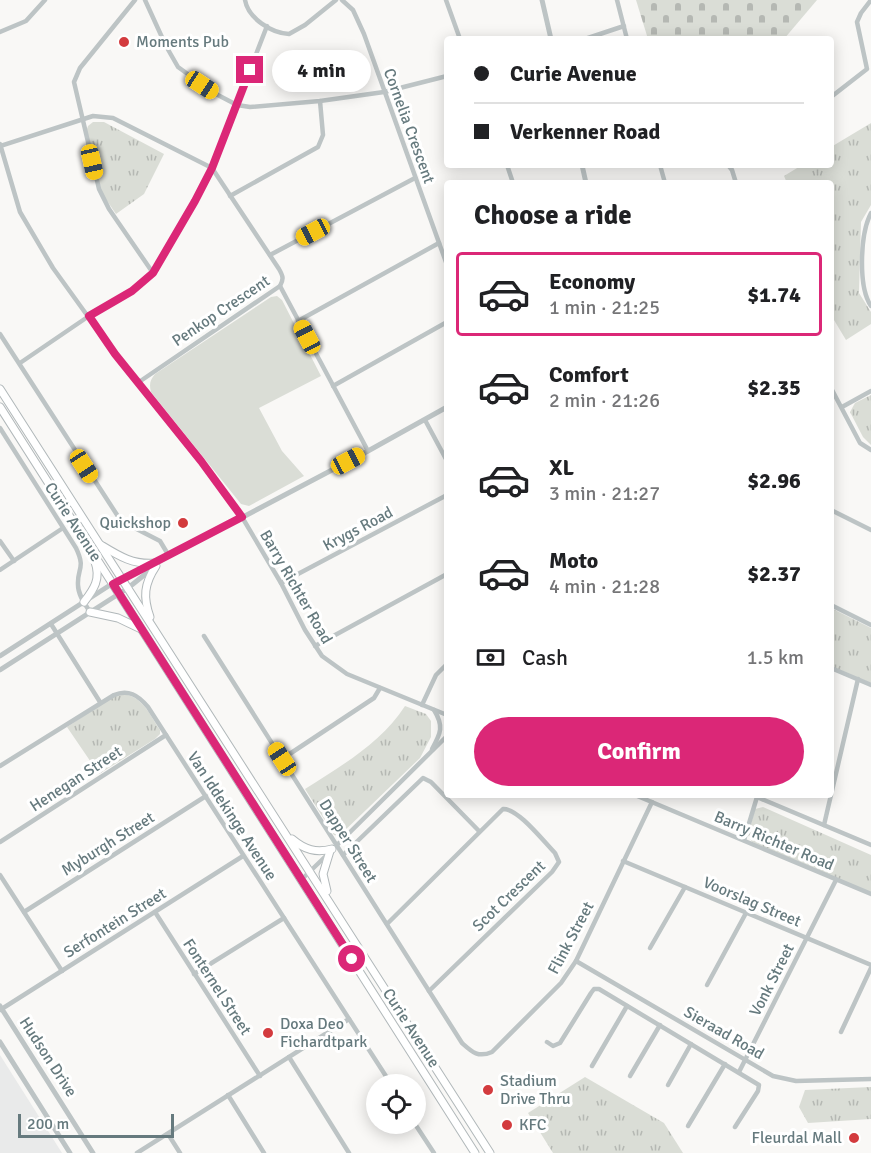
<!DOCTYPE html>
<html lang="en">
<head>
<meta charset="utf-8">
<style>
	body { margin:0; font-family:Signika,sans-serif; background:#f2f2f2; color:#202124; height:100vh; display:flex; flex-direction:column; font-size:22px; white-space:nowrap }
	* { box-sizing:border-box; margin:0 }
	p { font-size:20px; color:#757577 }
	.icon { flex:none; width:33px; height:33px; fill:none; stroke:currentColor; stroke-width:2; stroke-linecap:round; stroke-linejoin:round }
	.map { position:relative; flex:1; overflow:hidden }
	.drawer { position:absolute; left:444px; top:180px; width:390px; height:618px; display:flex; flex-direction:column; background:#fff; border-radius:6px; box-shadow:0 3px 15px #0003 }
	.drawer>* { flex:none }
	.banner { position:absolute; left:444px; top:36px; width:390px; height:132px; border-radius:6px; box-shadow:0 3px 15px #0003; display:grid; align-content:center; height:132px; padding:0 30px; background:#fff }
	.buttons { position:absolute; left:366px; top:1074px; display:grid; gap:12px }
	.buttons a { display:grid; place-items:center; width:60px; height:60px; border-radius:50%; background:#fff; box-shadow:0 3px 15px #0003; font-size:30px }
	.scale { position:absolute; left:18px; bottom:15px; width:156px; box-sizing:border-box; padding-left:6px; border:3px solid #667a7e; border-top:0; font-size:16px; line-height:21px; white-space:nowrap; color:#667a7e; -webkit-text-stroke:4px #fff; paint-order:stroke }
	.end { position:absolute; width:27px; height:27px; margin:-14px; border:8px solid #db2777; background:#fff; box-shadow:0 0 0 3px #fff }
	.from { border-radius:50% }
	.bubble { position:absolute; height:42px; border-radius:21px; background:#fff; box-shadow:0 3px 15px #0003; font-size:20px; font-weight:700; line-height:42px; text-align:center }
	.car { position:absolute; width:18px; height:36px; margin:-18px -9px; border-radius:8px; box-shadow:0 0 4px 2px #0007; background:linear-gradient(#f5c518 24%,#345 0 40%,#f5c518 0 76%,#345 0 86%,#f5c518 0) }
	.banner b { display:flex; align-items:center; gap:21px; height:57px; font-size:22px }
	.banner b+b { border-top:2px solid #e0e0e0 }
	.banner i { width:15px; height:15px; background:#202124 }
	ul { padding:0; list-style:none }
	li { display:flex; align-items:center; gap:18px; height:84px; margin:0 12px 9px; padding:0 18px; border:3px solid transparent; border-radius:6px }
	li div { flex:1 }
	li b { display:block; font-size:22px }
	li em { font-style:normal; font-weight:700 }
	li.selected { border-color:#db2777 }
	li>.icon { width:54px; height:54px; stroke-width:1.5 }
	h2 { padding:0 30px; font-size:27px; line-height:72px }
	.pay { display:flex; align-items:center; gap:15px; height:66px; padding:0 30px; font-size:22px }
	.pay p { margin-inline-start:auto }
	.button { display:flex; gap:12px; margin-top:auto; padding:12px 30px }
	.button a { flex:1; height:69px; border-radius:36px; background:#db2777; color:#fff; font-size:24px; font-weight:700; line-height:69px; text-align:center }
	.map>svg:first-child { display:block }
</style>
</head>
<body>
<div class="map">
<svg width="871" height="1153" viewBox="0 0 871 1153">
	<defs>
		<pattern id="grass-tufts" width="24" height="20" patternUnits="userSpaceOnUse" patternTransform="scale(1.5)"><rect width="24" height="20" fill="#daddd6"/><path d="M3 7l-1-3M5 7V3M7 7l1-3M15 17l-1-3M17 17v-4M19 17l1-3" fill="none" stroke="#b5b8b3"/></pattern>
		<pattern id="cemetery-stones" width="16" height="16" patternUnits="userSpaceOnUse" patternTransform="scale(1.5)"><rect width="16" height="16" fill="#daddd6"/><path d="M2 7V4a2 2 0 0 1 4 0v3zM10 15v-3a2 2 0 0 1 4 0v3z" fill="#b5b8b3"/></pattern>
	</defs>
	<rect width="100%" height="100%" fill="#f9f8f6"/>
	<polygon fill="#e9eaea" points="0,1055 62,1153 0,1153"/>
	<g fill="url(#grass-tufts)">
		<polygon points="93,122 104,122 164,154 144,194 116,214 101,192 86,132 88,126"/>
		<polygon points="871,123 871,205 861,222 859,293 871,312 871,324 846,340 831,315 831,183 787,183 784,176 802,165 831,165 831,147"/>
		<polygon points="871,395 871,445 863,437 850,412 855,403"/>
		<polygon points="831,608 871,628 871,683 831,667"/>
		<path d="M122,694C142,695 150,715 160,730V734L155,739L99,774L67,727L114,696Z"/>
		<path d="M405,706L426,714L431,721V737L420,758L339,836L334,835L305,789C341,766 381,743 405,706Z"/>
		<polygon points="763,807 871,855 871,895 752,842 748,835 755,809"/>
		<polygon points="585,1077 664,1123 683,1153 553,1153 528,1113"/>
		<polygon points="871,1087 871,1119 808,1123 799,1107 805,1090"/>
	</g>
	<polygon fill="url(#cemetery-stones)" points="636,0 817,0 784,39 648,39"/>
	<path fill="#daddd6" d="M277,296L282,300L321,376L259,408L282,451L304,476L249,506L241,504L151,392C149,384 150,380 155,374L271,297Z"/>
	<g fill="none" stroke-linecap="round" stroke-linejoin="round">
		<defs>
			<g id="primary">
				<polyline points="0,389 490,1153"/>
				<polyline points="0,407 475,1153"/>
				<path d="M101,545C119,556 133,565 155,563"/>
				<path d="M84,602C94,589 101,579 95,562"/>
				<polyline points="90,612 118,618 141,629"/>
				<path d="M150,617C143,597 144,584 156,566"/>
				<path d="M292,839C305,850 316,853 332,849"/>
				<polyline points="327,891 323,874 330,851"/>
			</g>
		</defs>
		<use href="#primary" stroke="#b1b8ba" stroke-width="9"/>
		<g stroke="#bdc4c5" stroke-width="4.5">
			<polyline points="135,0 80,68 74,82 99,189 109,209 153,273"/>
			<polyline points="145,0 166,46 178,67 214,93 237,105 250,107 320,101 384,92 447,76"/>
			<path d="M245,0C248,18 271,33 289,34L305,25L336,0"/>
			<polyline points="342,0 353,10 364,34 447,265"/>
			<polyline points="446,0 460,39"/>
			<polyline points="617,0 627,39"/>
			<polyline points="0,32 26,21 45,0"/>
			<polyline points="585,39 624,26"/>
			<polyline points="831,97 867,69 857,22 861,13 871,0"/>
			<polyline points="0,144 20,212 53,268 115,354 201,461 242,517 281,583 305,630 322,656 347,674 447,715"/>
			<path d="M0,146L93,116L113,118L212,168L279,269C283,276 284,279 280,286L139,382"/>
			<polyline points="507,165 513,183"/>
			<polyline points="660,165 665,183"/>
			<polyline points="728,165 732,170 736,183"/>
			<polyline points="230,196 318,147 323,135 320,101"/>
			<path d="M871,213C860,234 858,287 871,306"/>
			<polyline points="270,255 415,178"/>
			<polyline points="280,286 368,451"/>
			<polyline points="298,321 439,243"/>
			<polyline points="0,334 121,521 160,541 169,556"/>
			<polyline points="20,363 89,316 132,291 153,273 195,201 212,168 267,26"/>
			<polyline points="333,386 447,322"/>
			<polyline points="831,388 860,443 871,450"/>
			<polyline points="842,407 871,391"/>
			<polyline points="425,420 447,461"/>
			<path d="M0,428L76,548C86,569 77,568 78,585C78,595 85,604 90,612"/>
			<polyline points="831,510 871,530"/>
			<polyline points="0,541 14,561"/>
			<polyline points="0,570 63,528"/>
			<polyline points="281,583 447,495"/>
			<polyline points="831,605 871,625"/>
			<polyline points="51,624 100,702"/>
			<path d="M204,636L462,1043C472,1052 478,1058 492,1052L561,983L576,961L652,802"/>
			<polyline points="315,646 447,574"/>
			<polyline points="831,668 871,685"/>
			<polyline points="422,705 436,675 447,664"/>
			<path d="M432,749C441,733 444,726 434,710"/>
			<polyline points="282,759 374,698 380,688"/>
			<path d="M0,766L114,695C128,689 138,695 148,707L391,1084"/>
			<polyline points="635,795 871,894"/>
			<polyline points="757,797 871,845"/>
			<polyline points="824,825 858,679"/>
			<polyline points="744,840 757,797"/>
			<polyline points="0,842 166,735"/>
			<polyline points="336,846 447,736"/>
			<polyline points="343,855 423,778 431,782 479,831"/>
			<polyline points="623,861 871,965"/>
			<polyline points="0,875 62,971"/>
			<polyline points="301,880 328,854"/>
			<polyline points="24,912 206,796"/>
			<polyline points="155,912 260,1076"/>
			<path d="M387,924L503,809C518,808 544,842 555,853L559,862L552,872L429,991"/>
			<polyline points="650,948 685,887"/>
			<polyline points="576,961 773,1076 796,1081 871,1079"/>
			<polyline points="194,974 284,918"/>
			<polyline points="707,985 746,913"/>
			<polyline points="0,1010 243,856"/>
			<polyline points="841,1032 871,968"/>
			<polyline points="547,1042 553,1046 560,1043 591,993 594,989 599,989 759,1085 758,1091 735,1127"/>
			<polyline points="289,1057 349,1153"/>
			<polyline points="592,1066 627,1006"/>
			<polyline points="739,1072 836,880"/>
			<polyline points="630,1076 660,1025"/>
			<polyline points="668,1085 691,1044"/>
			<polyline points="228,1095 264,1153"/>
			<polyline points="415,1124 434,1153"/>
			<polyline points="688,1126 725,1064"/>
			<polyline points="168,1134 180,1153"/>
			<polyline points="137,1153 349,1019"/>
		</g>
		<g stroke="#bdc4c5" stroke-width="5">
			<polyline points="542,0 551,39"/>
			<polyline points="582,165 586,183"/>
			<polyline points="0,656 121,578 169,556 368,451 447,407"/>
			<polyline points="0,670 128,588 153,568"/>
			<polyline points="0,1006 93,1153"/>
			<polyline points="0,1042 70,1153"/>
		</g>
		<use href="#primary" stroke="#fff" stroke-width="7"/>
	</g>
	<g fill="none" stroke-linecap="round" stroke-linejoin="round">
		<polyline stroke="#db2777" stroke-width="8" points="250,70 212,168 195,201 153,273 132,291 89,316 115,354 201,461 242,517 113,584 352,959"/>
	</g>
	<g fill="#d33b3e" stroke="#fff" stroke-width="2">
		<circle cx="124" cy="42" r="6"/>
		<circle cx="183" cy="523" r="6"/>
		<circle cx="268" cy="1033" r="6"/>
		<circle cx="488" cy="1090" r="6"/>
		<circle cx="507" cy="1125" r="6"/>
		<circle cx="854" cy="1138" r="6"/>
	</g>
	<g text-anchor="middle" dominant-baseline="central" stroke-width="6" stroke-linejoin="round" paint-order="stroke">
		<g font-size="16" fill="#667a7e" stroke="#fff" text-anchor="start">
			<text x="136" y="42">Moments Pub</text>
			<text x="171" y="523" text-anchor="end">Quickshop</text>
			<text x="280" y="1024">Doxa Deo<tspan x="280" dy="18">Fichardtpark</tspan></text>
			<text x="500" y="1081">Stadium<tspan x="500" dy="18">Drive Thru</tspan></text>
			<text x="519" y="1125">KFC</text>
			<text x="842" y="1138" text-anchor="end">Fleurdal Mall</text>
		</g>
		<g font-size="16" fill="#667a7e" stroke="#fff">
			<text transform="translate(409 126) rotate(70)">Cornelia Crescent</text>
			<text transform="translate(221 311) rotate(-34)">Penkop Crescent</text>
			<text transform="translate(73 522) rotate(57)">Curie Avenue</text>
			<text transform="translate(358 529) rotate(-28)">Krygs Road</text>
			<text transform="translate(296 587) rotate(60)">Barry Richter Road</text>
			<text transform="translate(76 779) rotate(-33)">Henegan Street</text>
			<text transform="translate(232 816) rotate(57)">Van Iddekinge Avenue</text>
			<text transform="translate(348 841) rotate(58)">Dapper Street</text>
			<text transform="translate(774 841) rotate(23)">Barry Richter Road</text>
			<text transform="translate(108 844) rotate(-32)">Myburgh Street</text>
			<text transform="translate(509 896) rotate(-44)">Scot Crescent</text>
			<text transform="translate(752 902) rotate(23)">Voorslag Street</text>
			<text transform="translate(115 923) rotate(-32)">Serfontein Street</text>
			<text transform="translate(571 938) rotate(-62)">Flink Street</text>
			<text transform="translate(772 980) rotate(-63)">Vonk Street</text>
			<text transform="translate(217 987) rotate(57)">Fonternel Street</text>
			<text transform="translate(411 1028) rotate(57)">Curie Avenue</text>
			<text transform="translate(724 1033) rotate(30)">Sieraad Road</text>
			<text transform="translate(48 1057) rotate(57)">Hudson Drive</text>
		</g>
	</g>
</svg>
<div class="buttons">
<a><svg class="icon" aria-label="locate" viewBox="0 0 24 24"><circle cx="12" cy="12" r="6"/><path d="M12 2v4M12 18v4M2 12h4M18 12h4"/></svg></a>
</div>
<div class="scale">200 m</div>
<i class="end from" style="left:352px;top:959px"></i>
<i class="end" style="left:250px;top:70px"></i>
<div class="bubble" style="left:272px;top:50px;width:99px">4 min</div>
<i class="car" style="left:202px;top:85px;rotate:123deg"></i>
<i class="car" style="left:92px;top:162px;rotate:167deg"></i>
<i class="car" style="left:313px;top:232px;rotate:242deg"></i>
<i class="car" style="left:307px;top:337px;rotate:332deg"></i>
<i class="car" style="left:348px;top:461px;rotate:62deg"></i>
<i class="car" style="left:84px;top:466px;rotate:147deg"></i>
<i class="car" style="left:282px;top:759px;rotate:327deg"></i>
<div class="banner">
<b><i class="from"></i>Curie Avenue</b>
<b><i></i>Verkenner Road</b>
</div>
<section class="drawer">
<h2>Choose a ride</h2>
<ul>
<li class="selected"><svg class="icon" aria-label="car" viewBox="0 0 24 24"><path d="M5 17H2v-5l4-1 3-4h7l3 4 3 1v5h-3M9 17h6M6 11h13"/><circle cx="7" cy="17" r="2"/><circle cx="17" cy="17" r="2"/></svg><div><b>Economy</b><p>1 min · 21:25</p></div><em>$1.74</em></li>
<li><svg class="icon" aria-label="car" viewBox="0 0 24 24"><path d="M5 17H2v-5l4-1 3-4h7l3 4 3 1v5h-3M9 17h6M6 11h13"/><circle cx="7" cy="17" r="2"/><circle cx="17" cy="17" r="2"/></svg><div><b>Comfort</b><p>2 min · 21:26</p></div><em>$2.35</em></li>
<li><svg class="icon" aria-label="car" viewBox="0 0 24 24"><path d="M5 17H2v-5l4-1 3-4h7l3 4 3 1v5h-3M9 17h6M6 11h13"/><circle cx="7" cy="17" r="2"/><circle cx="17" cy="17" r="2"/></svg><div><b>XL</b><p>3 min · 21:27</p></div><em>$2.96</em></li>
<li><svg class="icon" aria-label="car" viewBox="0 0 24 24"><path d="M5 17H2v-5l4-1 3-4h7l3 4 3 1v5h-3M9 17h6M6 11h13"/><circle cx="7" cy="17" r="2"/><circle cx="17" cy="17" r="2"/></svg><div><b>Moto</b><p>4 min · 21:28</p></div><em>$2.37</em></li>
</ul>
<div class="pay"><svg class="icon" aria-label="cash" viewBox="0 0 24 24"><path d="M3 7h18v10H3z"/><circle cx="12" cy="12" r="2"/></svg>Cash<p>1.5 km</p></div>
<div class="button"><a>Confirm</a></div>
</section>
</div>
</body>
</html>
